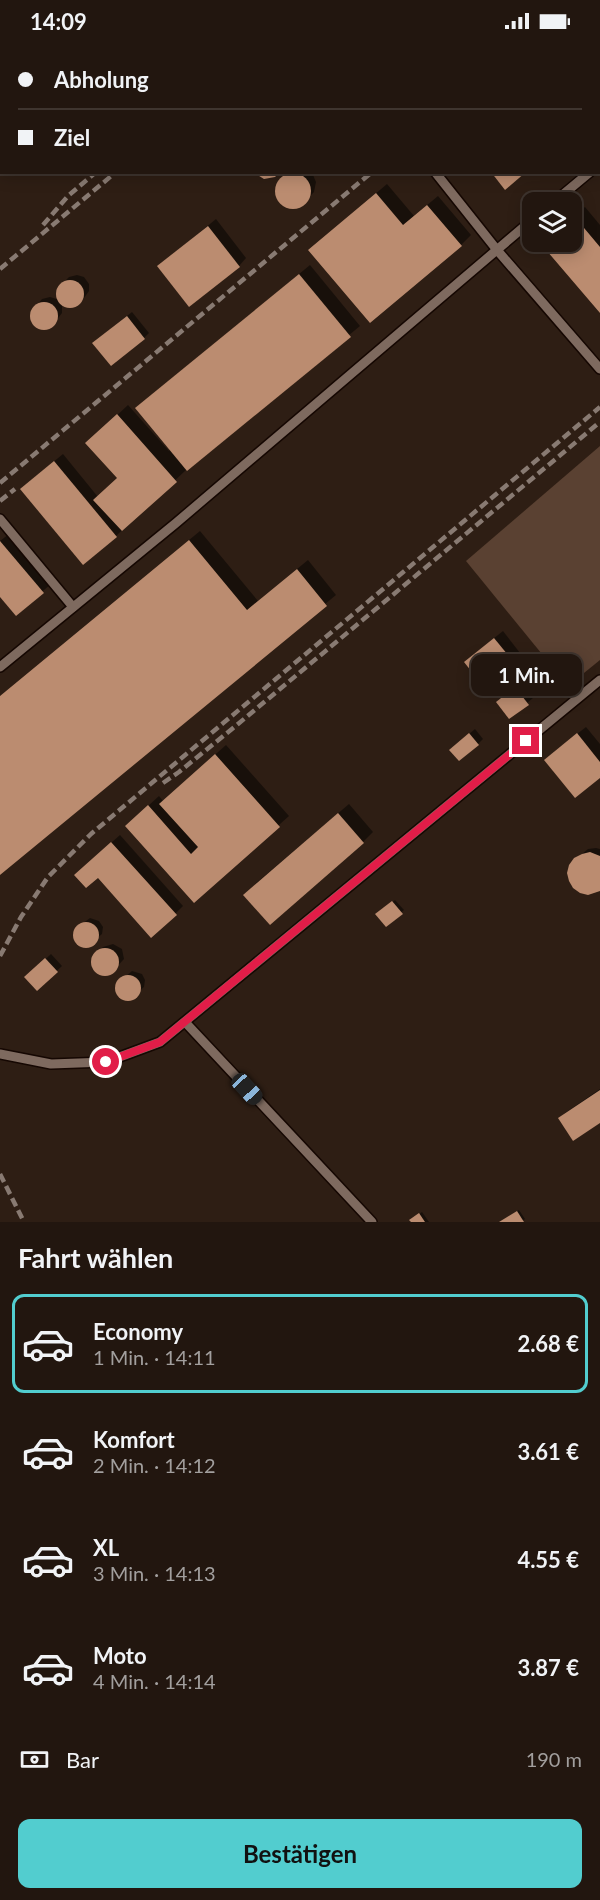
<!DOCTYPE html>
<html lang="de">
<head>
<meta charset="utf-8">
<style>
	body { margin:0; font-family:Lato,sans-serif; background:#2e231d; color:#f1f3f6; height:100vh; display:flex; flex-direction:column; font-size:22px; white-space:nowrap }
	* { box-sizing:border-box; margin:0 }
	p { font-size:20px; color:#a29f9e }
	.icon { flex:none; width:33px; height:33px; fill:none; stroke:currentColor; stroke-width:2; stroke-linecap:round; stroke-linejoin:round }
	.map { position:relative; height:1180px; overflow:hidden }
	.side { display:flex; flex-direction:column; background:#22160f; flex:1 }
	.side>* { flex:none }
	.guide { position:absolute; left:0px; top:0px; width:600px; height:132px; box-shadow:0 3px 15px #0003,0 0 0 2px #3f352f; display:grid; align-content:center; height:132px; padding:0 18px; background:#22160f }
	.controls { position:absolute; left:522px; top:150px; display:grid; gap:12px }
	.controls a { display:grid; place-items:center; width:60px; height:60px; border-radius:12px; background:#22160f; box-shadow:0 3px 15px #0003,0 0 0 2px #3f352f; font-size:30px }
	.end { position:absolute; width:27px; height:27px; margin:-14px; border:8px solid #e11d48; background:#fff; box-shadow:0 0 0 3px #fff }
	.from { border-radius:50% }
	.bubble { position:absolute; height:42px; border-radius:12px; background:#22160f; box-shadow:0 3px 15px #0003,0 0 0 2px #3f352f; font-size:20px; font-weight:700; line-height:42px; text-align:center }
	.car { position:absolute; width:18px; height:36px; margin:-18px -9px; border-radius:8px; box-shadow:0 0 4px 2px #0007; background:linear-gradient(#222 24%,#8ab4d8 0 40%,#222 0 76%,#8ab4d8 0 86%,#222 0) }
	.guide b { display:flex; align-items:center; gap:21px; height:57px; font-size:22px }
	.guide b+b { border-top:2px solid #3f352f }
	.guide i { width:15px; height:15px; background:#f1f3f6 }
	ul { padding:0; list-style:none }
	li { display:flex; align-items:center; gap:18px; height:99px; margin:0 12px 9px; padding:0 6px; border:3px solid transparent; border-radius:12px }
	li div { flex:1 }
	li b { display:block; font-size:22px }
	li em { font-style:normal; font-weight:700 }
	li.selected { border-color:#52cdcf }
	li>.icon { width:54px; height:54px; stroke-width:1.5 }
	h2 { padding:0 18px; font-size:27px; line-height:72px }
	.pay { display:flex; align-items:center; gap:15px; height:66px; padding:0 18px; font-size:22px }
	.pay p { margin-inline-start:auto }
	.action { display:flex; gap:12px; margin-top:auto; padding:12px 18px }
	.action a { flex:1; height:69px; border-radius:12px; background:#52cdcf; color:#111; font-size:24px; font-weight:700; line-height:69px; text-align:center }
	.status { display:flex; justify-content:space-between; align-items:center; height:42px; padding:0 30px; background:#22160f; direction:ltr }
	.status svg { height:16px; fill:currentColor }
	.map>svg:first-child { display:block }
</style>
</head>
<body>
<div class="status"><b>14:09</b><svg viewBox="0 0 49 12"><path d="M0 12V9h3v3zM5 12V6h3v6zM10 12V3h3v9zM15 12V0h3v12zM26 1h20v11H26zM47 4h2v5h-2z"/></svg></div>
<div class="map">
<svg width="600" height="1180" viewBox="0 0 600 1180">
	<rect width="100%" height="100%" fill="#2e1e14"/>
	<polygon fill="#5a4132" points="600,404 600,618 568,644 466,519"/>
	<g fill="#0007">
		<polygon points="445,0 483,0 445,2"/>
		<polygon points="565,0 600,0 598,69 598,2 563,2"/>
		<polygon points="288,130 309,130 313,133 316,140 314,150 300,165 290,166 280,160 276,153 278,141"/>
		<polygon points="387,142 414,174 438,154 471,193 461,203 321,198"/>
		<polygon points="585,165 600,183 600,269 543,202 545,200 572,200 572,176"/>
		<polygon points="216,177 246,216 239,224 159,224"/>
		<polygon points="310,223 360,284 186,428 116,494 30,439 63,412 98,455 119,436 98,391 128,363 169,409 171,407 137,366"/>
		<polygon points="77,233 84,235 89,242 89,249 84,256 79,262 69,265 62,262 62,271 52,284 42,287 34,283 31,276 32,269 42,257 50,255 60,258 57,254 58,246 69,235"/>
		<polygon points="132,270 149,291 144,296 99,296"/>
		<polygon points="200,489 258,559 308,518 336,553 0,831 0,654"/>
		<polygon points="9,492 51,542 16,572 0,553 0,499"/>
		<polygon points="503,589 527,620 520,627 473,613"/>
		<polygon points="521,641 533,656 510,675 497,660"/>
		<polygon points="586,685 600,702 600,734 554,710"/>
		<polygon points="475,687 483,697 478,702 456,703"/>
		<polygon points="226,703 289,774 194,859 137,774 159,754 163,759"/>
		<polygon points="349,762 373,790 363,800 255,842"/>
		<polygon points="120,793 183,864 175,872 84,825"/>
		<polygon points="596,806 600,807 600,848 576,817 588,807"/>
		<polygon points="395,858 404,868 386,883 380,870"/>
		<polygon points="90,876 99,879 103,885 102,892 87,904 78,901 75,895 78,885"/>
		<polygon points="113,902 122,907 124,917 111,931 104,933 97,929 93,920 97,910 103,905"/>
		<polygon points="51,912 62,924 37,947 26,935"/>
		<polygon points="132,929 142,932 145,938 144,945 130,957 120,954 117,948 118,941"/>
		<polygon points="600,1047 600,1079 560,1076 565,1071"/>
		<polygon points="519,1168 525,1177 521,1180 500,1180"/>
		<polygon points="422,1170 429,1180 412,1180 411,1178"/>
	</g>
	<g fill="#bb8c70">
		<polygon points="253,130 280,130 275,135 264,137"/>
		<polygon points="491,130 526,130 505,148"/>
		<circle cx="293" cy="149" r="18"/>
		<polygon points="376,151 403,183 427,163 462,204 370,281 308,208"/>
		<polygon points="574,174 600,205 600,271 541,202 544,200 572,200 572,176"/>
		<polygon points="208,184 240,225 189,265 157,224"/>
		<polygon points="299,232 351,295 187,429 135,366"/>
		<circle cx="70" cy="252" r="14"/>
		<circle cx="44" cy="274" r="14"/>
		<polygon points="127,274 145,297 111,324 92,301"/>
		<polygon points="117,372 177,440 122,489 93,458 117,436 85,401"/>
		<polygon points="54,419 117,495 83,523 20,447"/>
		<polygon points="189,498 247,568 297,527 327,564 0,833 0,654"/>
		<polygon points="0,499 44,551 16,574 0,555"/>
		<polygon points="494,596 521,629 490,653 464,620"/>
		<polygon points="515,645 529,663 509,677 496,660"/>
		<polygon points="469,691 479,703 459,719 449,708"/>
		<polygon points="577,691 600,720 600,736 575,756 544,718"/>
		<polygon points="215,712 280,785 194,861 125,784 148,763 191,812 198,805 159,762"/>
		<polygon points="338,771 364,801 270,883 243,853"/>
		<polygon points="111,800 177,873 151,896 98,836 86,846 74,833"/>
		<polygon points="590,810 600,814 600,849 588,853 580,851 573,846 569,839 567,831 569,823 574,816 582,812"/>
		<polygon points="392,859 403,872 386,885 375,872"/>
		<circle cx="86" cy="893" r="13"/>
		<circle cx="105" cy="920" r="14"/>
		<polygon points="45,916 58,930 37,949 24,935"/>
		<circle cx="128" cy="946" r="13"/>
		<polygon points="600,1048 600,1081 573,1099 558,1076"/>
		<polygon points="517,1169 524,1180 499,1180"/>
		<polygon points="419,1171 425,1180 411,1180 409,1178"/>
	</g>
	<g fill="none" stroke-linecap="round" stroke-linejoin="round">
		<defs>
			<g id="service">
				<polyline points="328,0 329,2"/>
				<polyline points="598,123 600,122"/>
				<polyline points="435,130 497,208 600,327"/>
				<polyline points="554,160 590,130"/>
				<polyline points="0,477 73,565"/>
				<polyline points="0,625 176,481 532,178"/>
				<polyline points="185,980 372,1180"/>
				<polyline points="0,1012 51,1022 106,1020 160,1000 600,638"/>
			</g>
		</defs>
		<use href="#service" stroke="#150702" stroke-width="12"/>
		<use href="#service" stroke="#7e6a5f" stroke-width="9"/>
		<g stroke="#887a72" stroke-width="4.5" stroke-dasharray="9 4.5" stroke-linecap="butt">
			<polyline points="249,2 251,0"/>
			<polyline points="272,2 274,0"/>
			<polyline points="527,2 528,0"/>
			<polyline points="43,183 68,154 96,130"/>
			<polyline points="0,227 116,130"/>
			<polyline points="0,441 372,130"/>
			<polyline points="0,459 15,447"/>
			<polyline points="163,741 179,730 238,682 600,380"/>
			<polyline points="0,914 21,875 48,835 91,792 600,365"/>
			<polyline points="0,1132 24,1180"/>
		</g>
	</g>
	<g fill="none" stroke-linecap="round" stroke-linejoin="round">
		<polyline stroke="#e11d48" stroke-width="8" points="106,1020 160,1000 526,699"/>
	</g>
</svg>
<div class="controls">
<a><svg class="icon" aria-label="layers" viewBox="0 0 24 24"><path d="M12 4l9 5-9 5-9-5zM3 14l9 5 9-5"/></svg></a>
</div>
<i class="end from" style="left:106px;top:1020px"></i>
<i class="end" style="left:526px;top:699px"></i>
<div class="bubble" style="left:471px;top:612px;width:111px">1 Min.</div>
<i class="car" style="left:247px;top:1047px;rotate:137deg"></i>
<div class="guide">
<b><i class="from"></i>Abholung</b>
<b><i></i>Ziel</b>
</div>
</div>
<section class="side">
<h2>Fahrt wählen</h2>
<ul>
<li class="selected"><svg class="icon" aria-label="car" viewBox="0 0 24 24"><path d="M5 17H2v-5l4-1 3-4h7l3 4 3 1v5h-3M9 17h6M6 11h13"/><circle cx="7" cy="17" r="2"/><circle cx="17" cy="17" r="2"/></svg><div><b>Economy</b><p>1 Min. · 14:11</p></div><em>2.68 €</em></li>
<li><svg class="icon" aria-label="car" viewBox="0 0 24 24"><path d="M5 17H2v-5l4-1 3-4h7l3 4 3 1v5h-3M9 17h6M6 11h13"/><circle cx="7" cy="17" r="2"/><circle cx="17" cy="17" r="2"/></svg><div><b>Komfort</b><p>2 Min. · 14:12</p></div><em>3.61 €</em></li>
<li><svg class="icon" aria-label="car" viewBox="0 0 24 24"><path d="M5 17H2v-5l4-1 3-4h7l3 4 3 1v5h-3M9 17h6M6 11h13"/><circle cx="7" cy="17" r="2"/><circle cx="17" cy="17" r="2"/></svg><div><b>XL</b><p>3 Min. · 14:13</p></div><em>4.55 €</em></li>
<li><svg class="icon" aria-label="car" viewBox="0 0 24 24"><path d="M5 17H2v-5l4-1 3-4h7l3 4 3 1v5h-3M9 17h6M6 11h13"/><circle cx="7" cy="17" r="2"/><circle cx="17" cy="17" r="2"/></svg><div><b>Moto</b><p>4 Min. · 14:14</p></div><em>3.87 €</em></li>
</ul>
<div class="pay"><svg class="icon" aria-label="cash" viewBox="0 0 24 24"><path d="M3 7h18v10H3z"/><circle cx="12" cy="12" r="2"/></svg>Bar<p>190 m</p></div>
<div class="action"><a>Bestätigen</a></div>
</section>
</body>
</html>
